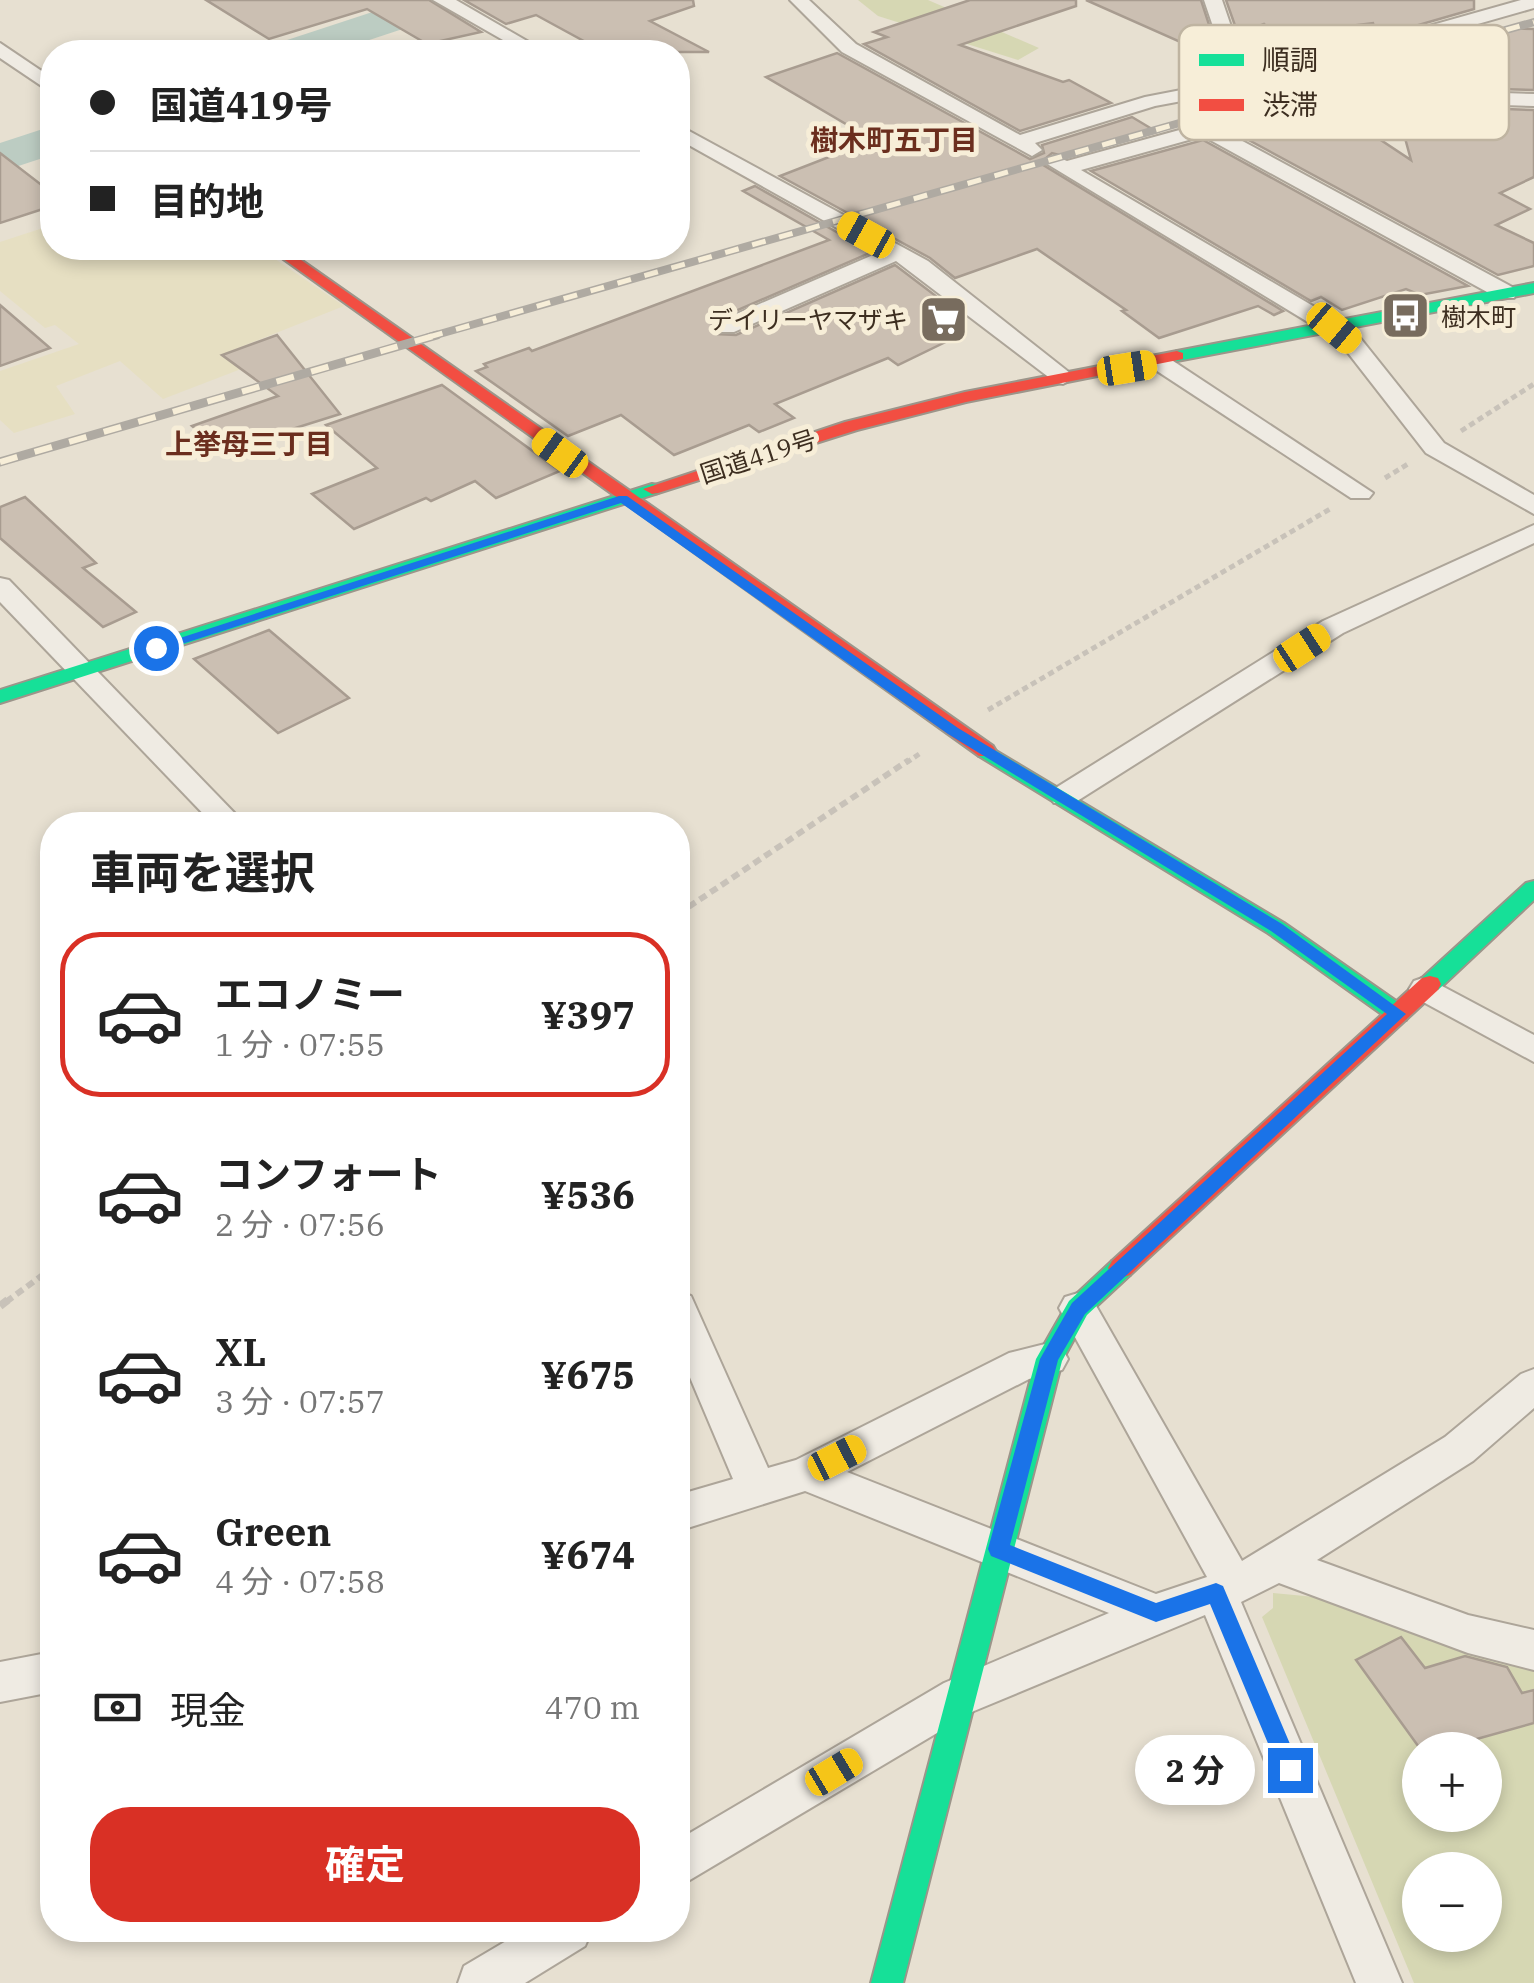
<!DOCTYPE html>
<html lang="ja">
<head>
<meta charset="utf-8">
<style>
	body { margin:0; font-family:"IBM Plex Serif","Noto Sans JP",serif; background:#f2f2f2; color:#222; height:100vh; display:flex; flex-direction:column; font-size:38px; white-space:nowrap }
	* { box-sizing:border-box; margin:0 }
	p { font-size:32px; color:#767676 }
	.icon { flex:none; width:55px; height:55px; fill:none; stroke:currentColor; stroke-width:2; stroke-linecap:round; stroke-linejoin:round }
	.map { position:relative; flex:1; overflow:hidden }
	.panel { position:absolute; left:40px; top:812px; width:650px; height:1130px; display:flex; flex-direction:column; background:#fff; border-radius:40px; box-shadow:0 5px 15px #0003 }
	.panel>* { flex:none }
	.banner { position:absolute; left:40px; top:40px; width:650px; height:220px; border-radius:40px; box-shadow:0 5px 15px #0003; display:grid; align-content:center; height:220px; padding:0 50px; background:#fff }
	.fabs { position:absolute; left:1402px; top:1732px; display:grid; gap:20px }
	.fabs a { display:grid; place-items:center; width:100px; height:100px; border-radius:50%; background:#fff; box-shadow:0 5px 15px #0003; font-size:50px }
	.end { position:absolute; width:45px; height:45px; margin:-22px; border:12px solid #1a73e8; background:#fff; box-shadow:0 0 0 5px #fff }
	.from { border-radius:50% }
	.bubble { position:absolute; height:70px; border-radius:35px; background:#fff; box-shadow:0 5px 15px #0003; font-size:32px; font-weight:700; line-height:70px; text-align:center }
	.car { position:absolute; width:30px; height:60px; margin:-30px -15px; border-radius:12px; box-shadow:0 0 8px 2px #0007; background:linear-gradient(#f5c518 24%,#345 0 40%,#f5c518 0 76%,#345 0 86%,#f5c518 0) }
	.banner b { display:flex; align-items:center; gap:35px; height:95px; font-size:38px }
	.banner b+b { border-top:2px solid #e0e0e0 }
	.banner i { width:25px; height:25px; background:#222 }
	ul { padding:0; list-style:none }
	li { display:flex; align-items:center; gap:30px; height:165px; margin:0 20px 15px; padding:0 30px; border:5px solid transparent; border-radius:40px }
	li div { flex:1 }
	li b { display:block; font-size:38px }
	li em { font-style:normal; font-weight:700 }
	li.current { border-color:#d93025 }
	li>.icon { width:90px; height:90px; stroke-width:1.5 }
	h2 { padding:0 50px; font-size:45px; line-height:120px }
	.pay { display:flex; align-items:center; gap:25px; height:110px; padding:0 50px; font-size:38px }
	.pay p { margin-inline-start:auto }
	.button { display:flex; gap:20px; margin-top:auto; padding:20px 50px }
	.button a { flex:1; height:115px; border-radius:40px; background:#d93025; color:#fff; font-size:40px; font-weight:700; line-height:115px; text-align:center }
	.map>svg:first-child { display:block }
</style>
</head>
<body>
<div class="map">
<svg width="1534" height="1983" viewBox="0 0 1534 1983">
	<rect width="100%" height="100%" fill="#e7e0d1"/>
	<polygon fill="#e6dfc2" points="52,225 52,248 259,248 344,306 223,354 241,369 163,399 120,361 56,386 75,414 14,433 0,420 0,371 79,344 55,325 45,328 0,291 0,242"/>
	<g fill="#d6d7b3" fill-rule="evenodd">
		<polygon points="858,0 928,0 1039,48 1018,60 878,16"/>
		<path d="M1273,1593L1315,1597L1534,1657V1983H1414L1262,1617L1273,1608ZM1420,1750H1485V1815H1420ZM1420,1870H1485V1935H1420Z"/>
	</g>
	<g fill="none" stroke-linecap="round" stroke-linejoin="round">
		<g fill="#bcccc2" fill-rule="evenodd">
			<polygon points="409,0 447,0 451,6 445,15 333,52 272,52 278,43"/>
			<polygon points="52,126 52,155 0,172 0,143"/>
		</g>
	</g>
	<g fill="#cbbfb2" stroke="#a89c90" stroke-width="2.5">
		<polygon points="206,0 429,0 481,32 427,44 367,9 269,39"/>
		<polygon points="464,0 693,0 694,6 650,21 709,52 604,52 536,15 506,24"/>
		<polygon points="970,0 1076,0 1076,6 960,45 1063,82 1069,80 1111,103 1020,131 864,44 887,37 874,32"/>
		<polygon points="1086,0 1201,0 1215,43 1196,49"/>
		<polygon points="1226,0 1474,0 1474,9 1377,37 1373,23 1276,35 1264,24 1238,34"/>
		<polygon points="1476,28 1534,29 1534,90 1391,86 1382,55"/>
		<polygon points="837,53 1030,159 1044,153 1042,145 1132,117 1157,132 1067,157 1052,153 1040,163 1283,311 1274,315 1258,306 1159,338 1122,311 1126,310 1037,249 955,278 930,258 780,176 873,140 766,77"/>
		<polygon points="1396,105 1534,110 1534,177 1500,193 1530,209 1496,225 1534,243 1534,266 1498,275 1232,131 1331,107 1411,160"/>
		<polygon points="1203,140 1468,286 1420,295 1406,289 1342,310 1321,297 1311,301 1091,171"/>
		<polygon points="0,153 52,193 52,206 0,223"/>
		<polygon points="755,186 872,252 717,319 712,325 715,334 736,335 895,265 949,306 964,333 898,365 888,358 775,404 794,418 759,432 749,425 674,455 621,415 568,436 476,371 487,367 484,364 529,348 532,351 829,240 743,191"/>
		<polygon points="0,305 50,348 0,366"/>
		<polygon points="277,335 340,414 222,451 192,426 278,396 222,355"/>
		<polygon points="442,385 560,471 496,498 475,481 431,501 426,498 354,529 312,494 377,468 326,425"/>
		<polygon points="25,497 96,563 83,568 136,612 103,627 0,538 0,507"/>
		<polygon points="269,630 349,698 278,733 194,659"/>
		<polygon points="1401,1637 1425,1668 1465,1656 1507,1667 1522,1693 1534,1690 1534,1723 1473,1740 1480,1750 1421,1750 1356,1660"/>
	</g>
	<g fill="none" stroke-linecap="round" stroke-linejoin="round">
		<defs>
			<g id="street">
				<polygon points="433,0 456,0 546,52 524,52"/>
				<polygon points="790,0 809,0 856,44 1020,135 1145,97 1238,79 1220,47 1204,0 1222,0 1238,47 1255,75 1521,0 1534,0 1534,8 1257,87 1155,106 1035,143 1042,150 1032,156 842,52"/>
				<polygon points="0,43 52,78 52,93 0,58"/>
				<polygon points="1380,89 1534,94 1534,106 1380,101 1318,104 1222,130 1514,288 1517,293 1514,298 1498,298 1203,136 1081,170 1342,323 1361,339 1444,443 1534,495 1534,514 1426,453 1345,349 1326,333 1044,162 1054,156 1067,161 1317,92"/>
				<polygon points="678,125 928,261 1075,377 1063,384 1055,382 896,261 734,332 718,332 715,327 718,322 880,252 678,139"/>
				<polygon points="1159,355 1167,357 1373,493 1369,498 1351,498 1151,367 1147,362"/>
				<polygon points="1534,525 1534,543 1343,633 1074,803 1054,803 1049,796 1054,789 1323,621"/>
				<polygon points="0,578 9,580 246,825 214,825 0,602"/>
				<polygon points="1425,977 1534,1035 1534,1062 1414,997 1409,989 1414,981"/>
				<polygon points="678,1292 691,1296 768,1468 796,1460 1009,1353 1049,1343 1062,1348 1068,1359 1062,1370 1029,1379 847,1472 1156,1594 1207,1577 1065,1319 1059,1308 1065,1297 1078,1293 1091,1297 1242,1561 1445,1437 1521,1374 1534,1369 1534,1408 1473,1461 1317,1560 1468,1615 1534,1630 1534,1670 1468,1653 1279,1583 1241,1602 1402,1983 1356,1983 1205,1615 974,1711 678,1887 678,1840 944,1683 1109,1613 805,1491 678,1531 678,1495 733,1479 678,1349"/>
				<polygon points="52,1652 52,1692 0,1702 0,1662"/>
				<polygon points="525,1930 592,1930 585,1946 525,1983 458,1983 464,1966"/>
			</g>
			<g id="fast">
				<polygon points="1534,283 1534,293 1177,361 1169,356 1177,351"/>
				<polygon points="652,484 658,485 658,493 0,703 0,690"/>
				<polygon points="986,745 1284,923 1406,1008 1409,1014 1406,1020 1390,1020 1268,933 979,756 976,751"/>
				<polygon points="1534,881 1534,900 1438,990 1422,990 1419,984 1422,978 1526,883"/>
				<polygon points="1121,1258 1130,1261 1134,1268 1130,1275 1087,1315 1062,1361 903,1983 871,1983 1036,1359 1069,1301 1112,1261"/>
			</g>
			<g id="jam">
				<polygon points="268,248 284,248 993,746 996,751 993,756 979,756"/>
				<polygon points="1177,351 1183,353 1183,359 966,402 857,430 658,493 652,494 643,489 845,422 965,392"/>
				<polygon points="1430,976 1438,978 1441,984 1438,990 1130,1275 1121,1278 1112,1275 1108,1268 1112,1261 1422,978"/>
			</g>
		</defs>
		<use href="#street" stroke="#ada599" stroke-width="4"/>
		<use href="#fast" stroke="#9c958a" stroke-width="4"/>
		<use href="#jam" stroke="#9c958a" stroke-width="4"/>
		<g stroke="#c8c2b9" stroke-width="5" stroke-dasharray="6 4" stroke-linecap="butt">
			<polyline points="1461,431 1534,384"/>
			<polyline points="1385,478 1408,464"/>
			<polyline points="988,710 1330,509"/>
			<polyline points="906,763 922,752"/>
		</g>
		<g stroke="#c8c2b9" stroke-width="6" stroke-dasharray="8 5" stroke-linecap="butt">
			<polyline points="678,914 909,760"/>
			<polyline points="6,1302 52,1268"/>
		</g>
		<polyline stroke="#c8c2b9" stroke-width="8" stroke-dasharray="10 6" stroke-linecap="butt" points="0,1306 9,1299"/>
		<use href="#street" fill="#efebe3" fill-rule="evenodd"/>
		<use href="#fast" fill="#16e098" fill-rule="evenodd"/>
		<use href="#jam" fill="#f24e42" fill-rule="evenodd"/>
		<defs>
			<polyline id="rail-far1" points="429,337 1534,22"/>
			<polyline id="rail" points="0,462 437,335"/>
		</defs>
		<use href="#rail-far1" stroke="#afaaa2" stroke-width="8"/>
		<use href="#rail" stroke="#afaaa2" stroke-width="9"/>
		<use href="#rail-far1" stroke="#f7eed8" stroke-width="5" stroke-dasharray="14" stroke-linecap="butt"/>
		<use href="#rail" stroke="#f7eed8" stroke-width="6" stroke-dasharray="18" stroke-linecap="butt"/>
	</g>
	<polygon fill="#1a73e8" points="619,496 627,496 958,728 1282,924 1406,1014 1085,1314 1058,1360 1010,1545 1156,1603 1216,1583 1223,1586 1301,1770 1298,1777 1290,1781 1282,1777 1210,1604 1156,1622 991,1556 988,1549 1040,1359 1072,1303 1387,1014 1271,931 948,734 621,503 160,651 149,648"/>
	<defs>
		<symbol id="bus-square" viewBox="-11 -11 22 22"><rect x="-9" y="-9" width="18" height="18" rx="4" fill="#786c5e" stroke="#f7eed8"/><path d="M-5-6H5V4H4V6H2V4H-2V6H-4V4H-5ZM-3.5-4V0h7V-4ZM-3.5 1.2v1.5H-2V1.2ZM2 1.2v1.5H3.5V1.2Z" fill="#fff"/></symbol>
		<symbol id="supermarket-square" viewBox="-11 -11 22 22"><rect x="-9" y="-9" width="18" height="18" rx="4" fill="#786c5e" stroke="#f7eed8"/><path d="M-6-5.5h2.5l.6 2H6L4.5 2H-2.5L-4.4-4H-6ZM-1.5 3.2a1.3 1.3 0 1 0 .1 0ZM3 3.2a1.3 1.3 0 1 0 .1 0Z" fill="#fff"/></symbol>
	</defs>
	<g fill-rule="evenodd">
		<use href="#bus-square" x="1378" y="288" width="55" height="55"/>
		<use href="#supermarket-square" x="916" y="292" width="55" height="55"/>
	</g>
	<g text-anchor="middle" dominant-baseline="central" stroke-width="10" stroke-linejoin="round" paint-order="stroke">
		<g font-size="25" fill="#3d2e20" stroke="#f7eed8" text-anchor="start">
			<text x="1441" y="316">樹木町</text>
			<text x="908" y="319" text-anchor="end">デイリーヤマザキ</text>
		</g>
		<g font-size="25" fill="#3d2e20" stroke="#f7eed8">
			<text transform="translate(758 456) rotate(-18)">国道419号</text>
		</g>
		<g font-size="28" font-weight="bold" fill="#6b2e1e" stroke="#f7eed8">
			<text x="894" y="139">樹木町五丁目</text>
			<text x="249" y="443">上挙母三丁目</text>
		</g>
	</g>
	<rect x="1179" y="25" width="330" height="115" rx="15" fill="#f7eed8" stroke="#bfb4a1" stroke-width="2.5"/>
	<rect x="1199" y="54" width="45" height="12" fill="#16e098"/>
	<rect x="1199" y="99" width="45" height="12" fill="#f24e42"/>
	<g font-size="28" fill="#3d2e20">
		<text x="1262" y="70">順調</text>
		<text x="1262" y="115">渋滞</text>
	</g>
</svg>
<div class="fabs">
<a>+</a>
<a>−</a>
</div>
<i class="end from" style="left:156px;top:648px"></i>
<i class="end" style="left:1290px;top:1770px"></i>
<div class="bubble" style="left:1135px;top:1735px;width:120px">2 分</div>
<i class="car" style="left:866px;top:235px;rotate:299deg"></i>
<i class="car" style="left:1334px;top:328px;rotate:130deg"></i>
<i class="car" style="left:1127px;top:368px;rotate:81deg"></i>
<i class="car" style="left:560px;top:453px;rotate:306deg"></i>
<i class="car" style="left:1302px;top:648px;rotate:57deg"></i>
<i class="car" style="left:837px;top:1458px;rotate:63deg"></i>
<i class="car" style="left:834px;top:1772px;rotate:59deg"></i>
<div class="banner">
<b><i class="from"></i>国道419号</b>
<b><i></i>目的地</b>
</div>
<section class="panel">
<h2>車両を選択</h2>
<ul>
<li class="current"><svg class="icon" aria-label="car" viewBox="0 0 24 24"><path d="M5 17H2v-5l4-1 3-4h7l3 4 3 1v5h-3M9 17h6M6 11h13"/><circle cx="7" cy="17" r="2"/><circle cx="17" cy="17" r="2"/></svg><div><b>エコノミー</b><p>1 分 · 07:55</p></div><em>¥397</em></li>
<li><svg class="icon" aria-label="car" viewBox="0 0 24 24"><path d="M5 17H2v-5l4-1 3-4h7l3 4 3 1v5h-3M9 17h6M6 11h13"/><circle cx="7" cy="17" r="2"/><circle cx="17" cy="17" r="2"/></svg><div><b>コンフォート</b><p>2 分 · 07:56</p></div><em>¥536</em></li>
<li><svg class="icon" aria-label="car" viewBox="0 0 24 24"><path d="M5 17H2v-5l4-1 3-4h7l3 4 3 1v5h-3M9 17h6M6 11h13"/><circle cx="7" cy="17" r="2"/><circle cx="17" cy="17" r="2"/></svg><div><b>XL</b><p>3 分 · 07:57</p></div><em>¥675</em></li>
<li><svg class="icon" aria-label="car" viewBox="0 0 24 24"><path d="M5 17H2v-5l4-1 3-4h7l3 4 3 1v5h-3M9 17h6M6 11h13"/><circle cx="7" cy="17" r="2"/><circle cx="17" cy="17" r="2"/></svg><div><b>Green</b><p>4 分 · 07:58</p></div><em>¥674</em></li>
</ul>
<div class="pay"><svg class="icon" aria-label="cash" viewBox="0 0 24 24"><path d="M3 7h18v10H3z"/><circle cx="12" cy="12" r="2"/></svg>現金<p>470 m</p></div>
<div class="button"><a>確定</a></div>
</section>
</div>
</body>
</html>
